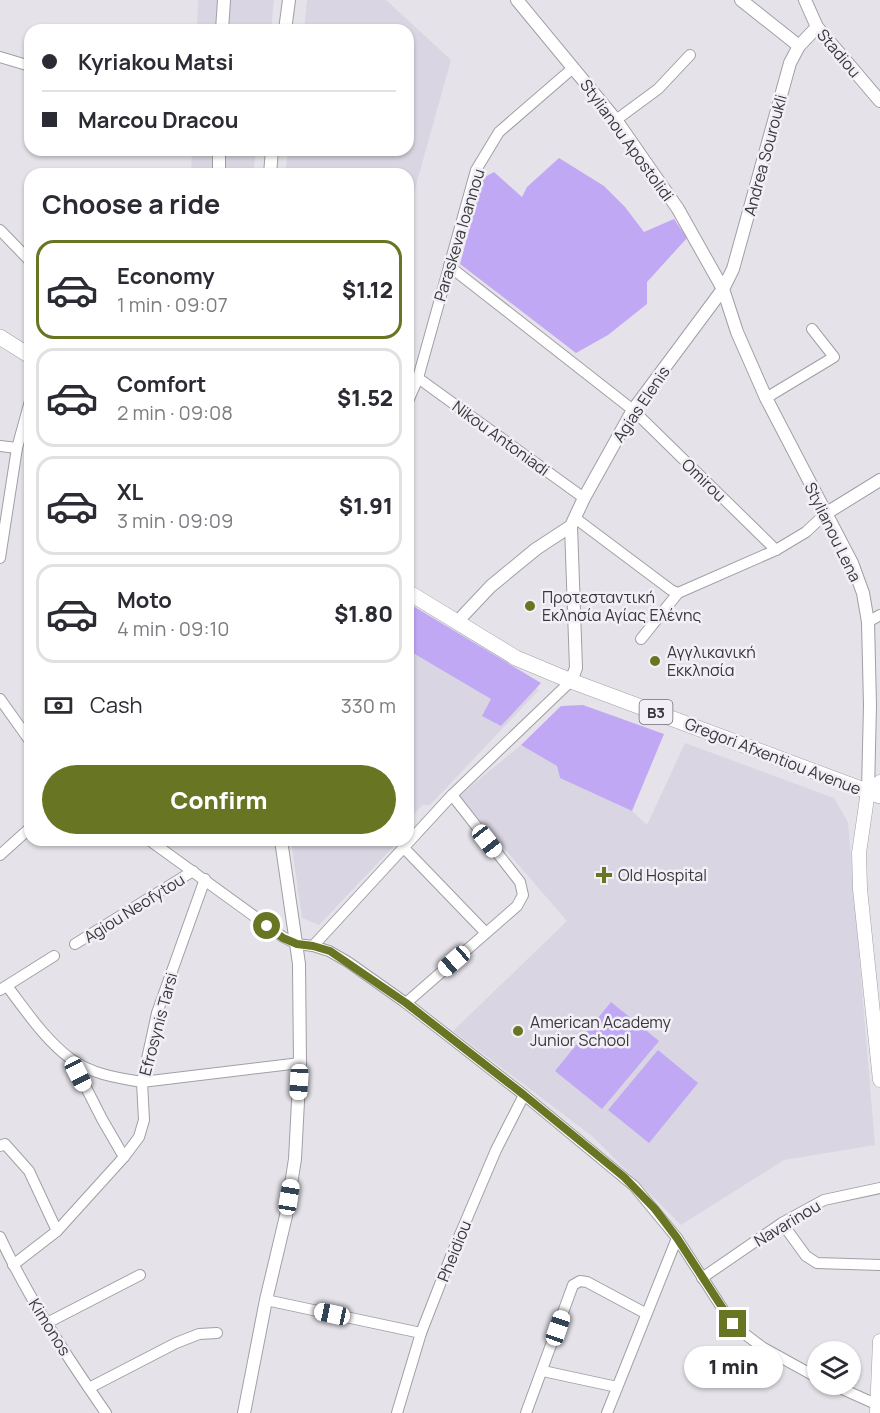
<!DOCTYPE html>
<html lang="en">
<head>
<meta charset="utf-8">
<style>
	body { margin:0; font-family:Manrope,sans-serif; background:#f2f2f3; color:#2b2b33; height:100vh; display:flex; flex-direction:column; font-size:22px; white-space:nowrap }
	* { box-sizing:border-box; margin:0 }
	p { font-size:20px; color:#7c7c81 }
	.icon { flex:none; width:33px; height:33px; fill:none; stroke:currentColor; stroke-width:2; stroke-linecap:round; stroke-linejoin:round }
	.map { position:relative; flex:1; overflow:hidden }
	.details { position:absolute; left:24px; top:168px; width:390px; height:678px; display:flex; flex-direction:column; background:#fff; border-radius:18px; box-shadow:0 2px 4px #0004 }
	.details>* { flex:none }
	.top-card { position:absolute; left:24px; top:24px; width:390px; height:132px; border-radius:18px; box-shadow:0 2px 4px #0004; display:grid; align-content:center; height:132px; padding:0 18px; background:#fff }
	.tools { position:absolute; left:807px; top:1341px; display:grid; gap:12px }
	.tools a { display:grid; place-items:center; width:54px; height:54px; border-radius:50%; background:#fff; box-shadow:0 2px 4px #0004; font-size:30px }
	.end { position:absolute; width:27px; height:27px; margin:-14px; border:8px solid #687522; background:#fff; box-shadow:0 0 0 3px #fff }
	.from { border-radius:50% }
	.bubble { position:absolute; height:42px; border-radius:21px; background:#fff; box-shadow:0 2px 4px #0004; font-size:20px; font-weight:800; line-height:42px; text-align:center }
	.car { position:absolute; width:18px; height:36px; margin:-18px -9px; border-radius:8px; box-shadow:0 0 4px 2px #0007; background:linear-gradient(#fff 24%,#345 0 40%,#fff 0 76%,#345 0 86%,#fff 0) }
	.top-card b { display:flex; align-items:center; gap:21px; height:57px; font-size:22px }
	.top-card b+b { border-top:2px solid #e1e1e2 }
	.top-card i { width:15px; height:15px; background:#2b2b33 }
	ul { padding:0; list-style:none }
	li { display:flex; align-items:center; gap:18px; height:99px; margin:0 12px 9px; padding:0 6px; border:3px solid #e1e1e2; border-radius:18px }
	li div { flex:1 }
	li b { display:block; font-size:22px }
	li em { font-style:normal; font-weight:800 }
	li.current { border-color:#687522 }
	li>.icon { width:54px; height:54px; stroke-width:1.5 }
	h2 { padding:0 18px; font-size:27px; line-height:72px }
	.pay { display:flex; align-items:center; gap:15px; height:66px; padding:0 18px; font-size:22px }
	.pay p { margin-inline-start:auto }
	.primary-button { display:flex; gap:12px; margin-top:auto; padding:12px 18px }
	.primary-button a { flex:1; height:69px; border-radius:36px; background:#687522; color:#fff; font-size:24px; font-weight:800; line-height:69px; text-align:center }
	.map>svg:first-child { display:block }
</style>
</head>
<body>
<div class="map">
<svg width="880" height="1413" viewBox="0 0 880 1413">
	<rect width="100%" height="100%" fill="#e5e3e9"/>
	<g fill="#d9d5e2">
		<polygon points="198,0 274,0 271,30 197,30"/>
		<polygon points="307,0 386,0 451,60 411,203 408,203 408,174 285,174 288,150 408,150 408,30 304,30"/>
		<polygon points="192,150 256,150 253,174 191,174"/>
		<polygon points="408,614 539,690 430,805 422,805 408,821"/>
		<polygon points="685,743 834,798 848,822 875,1145 784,1160 681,1225 592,1136 453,1031 567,921 459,796 521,745 557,766 560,778 632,811 647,825"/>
		<polygon points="291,840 396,840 393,847 319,925 302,918"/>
	</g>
	<g fill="#c0a8f5">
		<polygon points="559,158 604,186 625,207 644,232 674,219 687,238 647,282 647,304 608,335 576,353 460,264 483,178 494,172 522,197 527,187"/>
		<polygon points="408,603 541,683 501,726 482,716 491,699 408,650"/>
		<polygon points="583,705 664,734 632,811 560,778 557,766 521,745 561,706"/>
		<polygon points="611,1002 659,1041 602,1109 555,1071"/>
		<polygon points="658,1050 698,1083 649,1143 608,1110"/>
	</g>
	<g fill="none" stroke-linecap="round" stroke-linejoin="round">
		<defs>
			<g id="minor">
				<polyline points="0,57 30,66"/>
				<polyline points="616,120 658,89 690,55"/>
				<polyline points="0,230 30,261"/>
				<polyline points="449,266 633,410 776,550"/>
				<polyline points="418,378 584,498"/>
				<polyline points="766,398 834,357 812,329"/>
				<polyline points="408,401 418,378 476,170 499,132 573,68"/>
				<polyline points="0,446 17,448"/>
				<polyline points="575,518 671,590 678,593 776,550 806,532 825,514"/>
				<polyline points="0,558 17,448 30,401"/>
				<polyline points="868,622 880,615"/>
				<polyline points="641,639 678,593"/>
				<polyline points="0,699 30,741"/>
				<polyline points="149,840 283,937 297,944 313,946 329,951 348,962 406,1003 524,1095 634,1186 677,1238 733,1325 762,1347 818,1378"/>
				<polyline points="404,848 486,933"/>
				<polyline points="0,855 30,828"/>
				<polyline points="75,944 193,871"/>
				<polyline points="313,946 452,795 571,681"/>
				<path d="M7,986C26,1011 46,1041 71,1059C91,1074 118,1078 142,1082L300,1063"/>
				<polyline points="0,990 54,956"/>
				<polyline points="406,1003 517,906 523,895 520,882 452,795"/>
				<polyline points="72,1060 102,1119 124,1157"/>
				<polyline points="0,1146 5,1144 29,1171 57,1231"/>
				<polyline points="782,1223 806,1256 817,1263 880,1265"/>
				<path d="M0,1237C29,1299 67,1357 106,1413"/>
				<polyline points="13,1265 57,1231 124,1157 139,1137 144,1120 142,1082 157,1013 205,879"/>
				<polyline points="702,1278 782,1223 824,1200 880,1188"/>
				<polyline points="266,1300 421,1333"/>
				<polyline points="47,1323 140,1275"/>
				<polyline points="543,1371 617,1387"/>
				<polyline points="831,1384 878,1405"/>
				<polyline points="89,1388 176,1343 199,1334 217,1333"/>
				<polyline points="397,1413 421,1333 453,1251 496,1150 524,1095"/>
				<polyline points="526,1413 573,1285 580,1281 587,1282 645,1313"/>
				<polyline points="607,1413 677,1238"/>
			</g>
			<g id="tertiary">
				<polyline points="517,0 616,120 678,209 723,289 737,332 766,398 852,563 863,593 868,622 870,705 868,791"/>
				<polyline points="741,0 799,46"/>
				<polyline points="805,0 817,27 880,101"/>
				<polyline points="222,30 224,0"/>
				<polyline points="285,30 289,0"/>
				<polyline points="219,150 219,174"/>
				<polyline points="270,174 272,150"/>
				<polyline points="825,514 880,480"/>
				<polyline points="571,526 576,668 571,681"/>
				<polyline points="457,622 491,586 536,549 571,526 584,498 633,410 723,289 733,269 790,63 799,46 817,27"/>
				<polyline points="244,1413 266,1300 286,1216 295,1159 300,1063 299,964 281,840"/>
			</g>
			<g id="secondary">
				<polyline points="880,782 868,791 859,853 860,889 880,1080"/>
				<polyline points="877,1413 880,1341"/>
			</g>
			<g id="primary">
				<polyline points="0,337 30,356"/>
				<polyline points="408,592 516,658 571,681 880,796"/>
			</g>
		</defs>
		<use href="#minor" stroke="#a19fa5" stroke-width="12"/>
		<use href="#tertiary" stroke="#a19fa5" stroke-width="14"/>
		<use href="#secondary" stroke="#a19fa5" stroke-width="15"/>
		<use href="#primary" stroke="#a19fa5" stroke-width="16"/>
		<use href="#minor" stroke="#fff" stroke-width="10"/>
		<use href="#tertiary" stroke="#fff" stroke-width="12"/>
		<use href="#secondary" stroke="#fff" stroke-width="14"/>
		<use href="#primary" stroke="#fff" stroke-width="15"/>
	</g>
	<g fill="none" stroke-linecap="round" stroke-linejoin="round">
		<polyline stroke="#687522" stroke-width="8" points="267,926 283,938 297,944 313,946 330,951 406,1003 524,1095 624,1177 655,1209 677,1238 733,1324"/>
	</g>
	<g fill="#687522" stroke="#f2f0f6" stroke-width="2">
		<circle cx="530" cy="606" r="6"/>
		<circle cx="655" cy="661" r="6"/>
		<path d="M601 866h6v6h6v6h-6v6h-6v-6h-6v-6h6z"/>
		<circle cx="518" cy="1031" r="6"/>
	</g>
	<g text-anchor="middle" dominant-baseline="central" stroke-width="5" stroke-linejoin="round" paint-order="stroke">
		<rect fill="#f2f0f6" stroke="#706f73" stroke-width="1.5" x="639.5" y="700" width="33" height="24" rx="4.5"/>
		<g font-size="15" font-weight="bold" fill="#39383b">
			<text x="656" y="712">B3</text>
		</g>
		<g font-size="16" fill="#39383b" stroke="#f2f0f6">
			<text transform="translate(839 53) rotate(50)">Stadiou</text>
			<text transform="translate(627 140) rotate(54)">Stylianou Apostolidi</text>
			<text transform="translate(765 155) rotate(-75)">Andrea Souroukli</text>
			<text transform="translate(459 235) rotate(-73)">Paraskeva Ioannou</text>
			<text transform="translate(641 404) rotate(-56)">Agias Elenis</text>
			<text transform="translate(501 438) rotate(36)">Nikou Antoniadi</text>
			<text transform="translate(704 480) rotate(44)">Omirou</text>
			<text transform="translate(833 532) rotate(64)">Stylianou Lena</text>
			<text transform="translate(773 756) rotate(21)">Gregori Afxentiou Avenue</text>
			<text transform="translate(134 908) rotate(-32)">Agiou Neofytou</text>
			<text transform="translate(158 1024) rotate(-75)">Efrosynis Tarsi</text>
			<text transform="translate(787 1223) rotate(-31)">Navarinou</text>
			<text transform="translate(454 1251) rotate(-68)">Pheidiou</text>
			<text transform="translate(50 1327) rotate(58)">Kimonos</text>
		</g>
		<g font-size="16" fill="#39383b" stroke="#f2f0f6" text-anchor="start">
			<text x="542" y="597">Προτεσταντική<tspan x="542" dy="18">Εκλησία Αγίας Ελένης</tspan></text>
			<text x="667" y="652">Αγγλικανική<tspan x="667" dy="18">Εκκλησία</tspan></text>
			<text x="618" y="875">Old Hospital</text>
			<text x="530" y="1022">American Academy<tspan x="530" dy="18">Junior School</tspan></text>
		</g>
	</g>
</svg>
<div class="tools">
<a><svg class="icon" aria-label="layers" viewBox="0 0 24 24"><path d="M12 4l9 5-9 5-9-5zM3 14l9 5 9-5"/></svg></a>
</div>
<i class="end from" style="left:267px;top:926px"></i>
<i class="end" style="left:733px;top:1324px"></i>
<div class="bubble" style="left:684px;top:1346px;width:99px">1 min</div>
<i class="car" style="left:487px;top:841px;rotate:142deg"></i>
<i class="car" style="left:454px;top:961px;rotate:229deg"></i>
<i class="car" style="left:78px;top:1074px;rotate:153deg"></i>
<i class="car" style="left:299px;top:1082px;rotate:183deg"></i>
<i class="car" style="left:289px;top:1197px;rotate:9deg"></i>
<i class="car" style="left:332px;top:1314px;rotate:282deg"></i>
<i class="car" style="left:558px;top:1328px;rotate:19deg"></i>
<div class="top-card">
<b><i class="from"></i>Kyriakou Matsi</b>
<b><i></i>Marcou Dracou</b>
</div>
<section class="details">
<h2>Choose a ride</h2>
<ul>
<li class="current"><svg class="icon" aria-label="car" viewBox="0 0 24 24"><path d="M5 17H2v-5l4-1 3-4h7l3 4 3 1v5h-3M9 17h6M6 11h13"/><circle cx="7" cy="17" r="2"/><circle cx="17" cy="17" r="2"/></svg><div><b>Economy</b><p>1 min · 09:07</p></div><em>$1.12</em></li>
<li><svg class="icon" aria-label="car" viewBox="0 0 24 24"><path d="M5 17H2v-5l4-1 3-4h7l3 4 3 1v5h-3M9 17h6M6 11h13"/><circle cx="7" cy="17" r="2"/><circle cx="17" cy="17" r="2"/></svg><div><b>Comfort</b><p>2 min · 09:08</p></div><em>$1.52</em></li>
<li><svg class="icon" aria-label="car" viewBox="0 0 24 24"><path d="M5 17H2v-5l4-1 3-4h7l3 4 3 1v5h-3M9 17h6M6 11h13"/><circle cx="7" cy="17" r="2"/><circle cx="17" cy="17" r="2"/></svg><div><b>XL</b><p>3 min · 09:09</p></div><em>$1.91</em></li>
<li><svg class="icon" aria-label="car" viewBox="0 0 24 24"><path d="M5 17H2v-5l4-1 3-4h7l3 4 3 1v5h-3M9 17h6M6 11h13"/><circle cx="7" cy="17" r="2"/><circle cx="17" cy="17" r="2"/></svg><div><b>Moto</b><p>4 min · 09:10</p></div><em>$1.80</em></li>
</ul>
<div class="pay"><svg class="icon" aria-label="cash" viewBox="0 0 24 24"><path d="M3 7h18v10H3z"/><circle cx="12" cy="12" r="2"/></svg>Cash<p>330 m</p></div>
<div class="primary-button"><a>Confirm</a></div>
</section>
</div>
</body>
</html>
